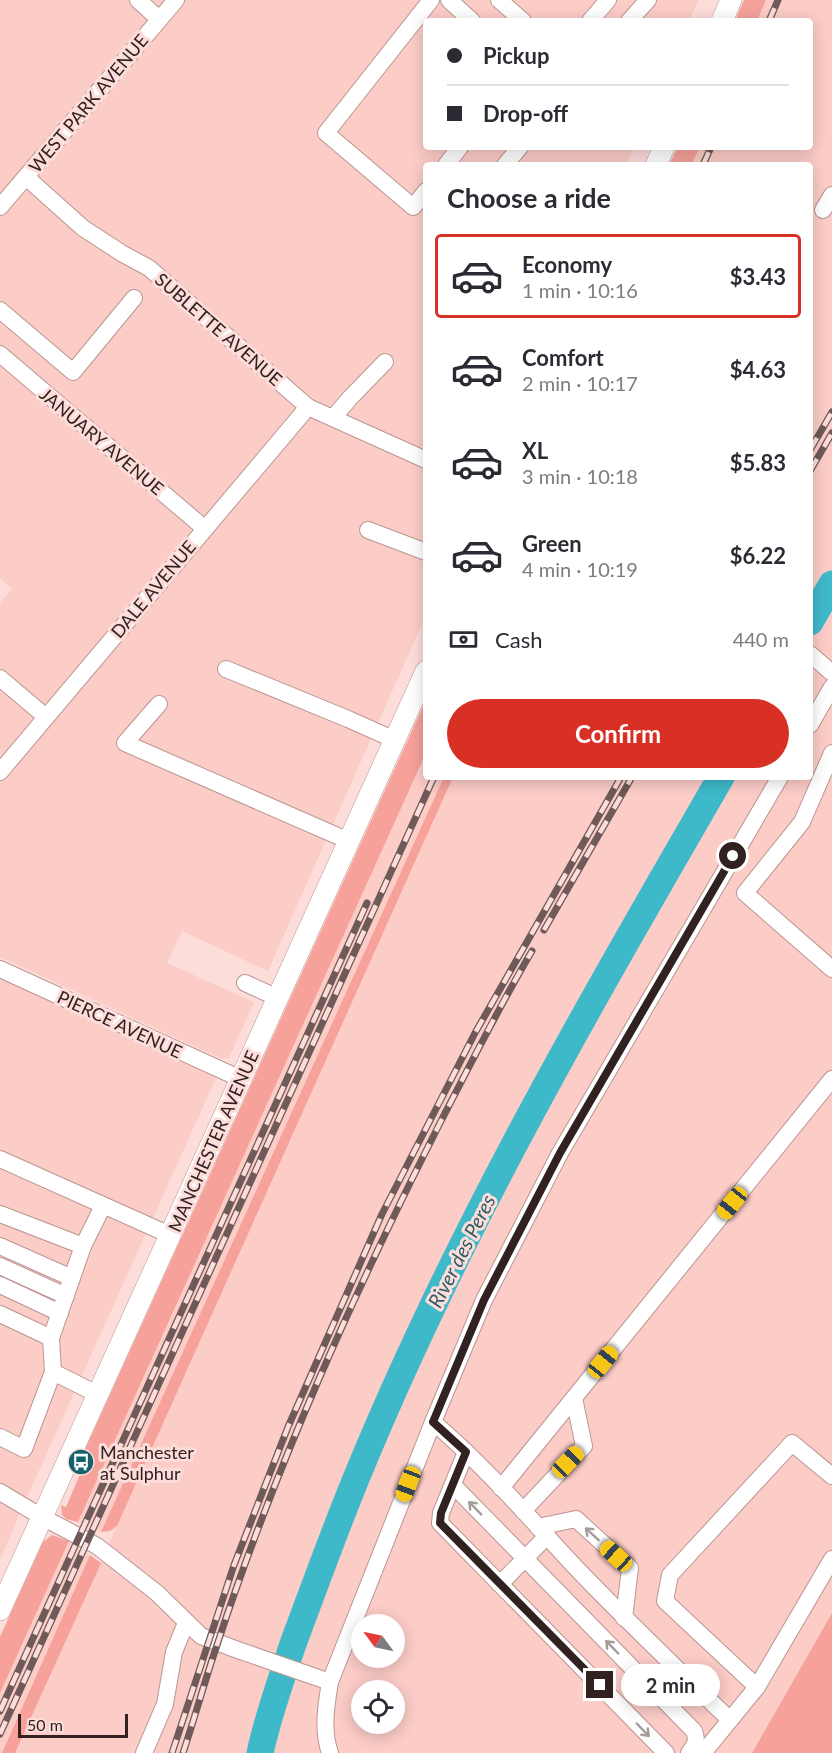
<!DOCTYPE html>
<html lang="en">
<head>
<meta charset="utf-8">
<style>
	body { margin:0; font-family:Lato,sans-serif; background:#f7f7f7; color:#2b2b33; height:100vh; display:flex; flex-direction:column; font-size:22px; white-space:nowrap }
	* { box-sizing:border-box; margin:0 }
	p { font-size:20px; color:#7c7c81 }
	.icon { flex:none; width:33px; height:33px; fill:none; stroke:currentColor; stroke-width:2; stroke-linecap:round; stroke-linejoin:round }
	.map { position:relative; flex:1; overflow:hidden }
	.drawer { position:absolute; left:423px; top:162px; width:390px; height:618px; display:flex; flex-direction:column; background:#fff; border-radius:6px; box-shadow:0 3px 15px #0003 }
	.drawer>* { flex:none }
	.hud { position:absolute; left:423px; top:18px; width:390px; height:132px; border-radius:6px; box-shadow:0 3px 15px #0003; display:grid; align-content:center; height:132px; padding:0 24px; background:#fff }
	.needle { width:39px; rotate:303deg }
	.tools { position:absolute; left:351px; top:1614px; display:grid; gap:12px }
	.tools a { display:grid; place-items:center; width:54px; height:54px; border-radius:50%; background:#fff; box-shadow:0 3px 15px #0003; font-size:30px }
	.scale { position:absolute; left:18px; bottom:15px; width:110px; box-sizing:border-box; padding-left:6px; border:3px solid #312221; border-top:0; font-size:16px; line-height:21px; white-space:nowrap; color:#312221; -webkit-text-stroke:4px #fdddda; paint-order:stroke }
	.end { position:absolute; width:27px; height:27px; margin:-14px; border:8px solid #312221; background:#fff; box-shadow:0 0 0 3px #fff }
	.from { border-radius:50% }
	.bubble { position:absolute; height:42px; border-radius:21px; background:#fff; box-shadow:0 3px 15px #0003; font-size:20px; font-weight:700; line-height:42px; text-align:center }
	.car { position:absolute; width:18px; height:36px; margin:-18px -9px; border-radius:8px; box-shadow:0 0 4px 2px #0007; background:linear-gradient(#f5c518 24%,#345 0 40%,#f5c518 0 76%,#345 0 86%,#f5c518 0) }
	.hud b { display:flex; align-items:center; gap:21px; height:57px; font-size:22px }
	.hud b+b { border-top:2px solid #e1e1e2 }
	.hud i { width:15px; height:15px; background:#2b2b33 }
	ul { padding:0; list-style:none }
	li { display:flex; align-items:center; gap:18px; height:84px; margin:0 12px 9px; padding:0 12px; border:3px solid transparent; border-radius:6px }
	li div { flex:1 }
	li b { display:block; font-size:22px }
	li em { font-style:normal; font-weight:700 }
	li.current { border-color:#d93025 }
	li>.icon { width:54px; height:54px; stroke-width:1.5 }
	h2 { padding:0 24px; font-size:27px; line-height:72px }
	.pay { display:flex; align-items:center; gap:15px; height:66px; padding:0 24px; font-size:22px }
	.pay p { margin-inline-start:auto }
	.button { display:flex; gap:12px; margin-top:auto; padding:12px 24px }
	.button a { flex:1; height:69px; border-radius:36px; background:#d93025; color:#fff; font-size:24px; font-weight:700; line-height:69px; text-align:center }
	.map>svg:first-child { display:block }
</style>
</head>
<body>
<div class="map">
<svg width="832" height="1753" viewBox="0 0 832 1753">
	<rect width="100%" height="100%" fill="#fdddda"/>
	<g fill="#fcccc7" fill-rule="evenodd">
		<polygon points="0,0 699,0 689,21 426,21 426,147 634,147 626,165 426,165 426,615 268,971 182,931 167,963 254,1002 229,1058 222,1059 0,957 0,780 53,716 0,670 0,603 12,589 0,578"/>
		<path d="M766,0H832V1613L752,1753H15L453,777H810V165H691L700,147H810V21H757ZM362,1624H394V1658H362ZM362,1690H394V1724H362Z"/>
		<polygon points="0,684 38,717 0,765"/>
		<polygon points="426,753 426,777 444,777 101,1532 78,1522"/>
		<polygon points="0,978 216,1078 23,1506 0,1560"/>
		<polygon points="69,1541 90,1555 2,1753 0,1753 0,1693"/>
	</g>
	<g fill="#f6a19a">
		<polygon points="744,0 766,0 757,21 735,21"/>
		<polygon points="678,147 700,147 691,165 669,165"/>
		<polygon points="426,700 426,753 78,1522 66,1519 62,1515 61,1505 66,1507 84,1465 79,1463"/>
		<polygon points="444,777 453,777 117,1526 110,1531 101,1532"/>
		<polygon points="52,1535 69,1541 0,1693 0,1637 43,1542"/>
		<polygon points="90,1555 101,1563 15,1753 2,1753"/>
		<polygon points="832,1613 832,1753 752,1753"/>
	</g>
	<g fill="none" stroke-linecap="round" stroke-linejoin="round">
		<g stroke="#3eb9ca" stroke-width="27">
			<polyline points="810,622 832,584"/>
			<path d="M260,1753C268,1716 281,1680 293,1644C310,1598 327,1552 345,1506C446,1251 584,1014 721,777"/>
		</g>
		<defs>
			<g id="minor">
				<polyline points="138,0 159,19"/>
				<polyline points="449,0 472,21"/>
				<polyline points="499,0 523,21"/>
				<polyline points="590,21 608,0"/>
				<polyline points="629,21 648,0"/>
				<polyline points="446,165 460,147"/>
				<polyline points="505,165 520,147"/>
				<polyline points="26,177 83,228 123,254 149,268 308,407 426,460"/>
				<polyline points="426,191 413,207 326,133 431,0"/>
				<polyline points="0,207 176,0"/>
				<polyline points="823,210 832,195"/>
				<polyline points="0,310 73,372 134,298"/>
				<polyline points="0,354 204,528"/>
				<polyline points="333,418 350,398 385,362"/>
				<polyline points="368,530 426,552"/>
				<polyline points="810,654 832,673"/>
				<polyline points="226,669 348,719 395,740"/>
				<polyline points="0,678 46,717"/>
				<polyline points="159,704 125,743 349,841"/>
				<polyline points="810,725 832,687"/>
				<polyline points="832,753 802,822 745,893 832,969"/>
				<polyline points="0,772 308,407"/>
				<polyline points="0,969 241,1079"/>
				<polyline points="245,983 278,998"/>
				<polyline points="0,1159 170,1235"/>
				<polyline points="0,1214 83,1246"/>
				<polyline points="0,1246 72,1278"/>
				<polyline points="0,1266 66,1296"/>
				<polyline points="0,1285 60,1313"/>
				<polyline points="0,1314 51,1338"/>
				<polyline points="53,1372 51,1338 83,1246 103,1206"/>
				<polyline points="433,1422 484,1300 560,1153 780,777"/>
				<polyline points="0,1437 24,1449 53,1372 97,1394"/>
				<polyline points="466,1452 441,1513 440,1523 666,1753"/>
				<path d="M453,1485L694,1731C698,1741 695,1745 689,1753"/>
				<polyline points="501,1488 832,1079"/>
				<polyline points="0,1492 42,1517 97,1546 157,1593 201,1636 235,1649 330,1682"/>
				<polyline points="523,1511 584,1446 574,1398"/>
				<polyline points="538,1527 576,1519 630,1568 624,1618"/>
				<polyline points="500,1584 547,1536"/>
				<polyline points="757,1687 665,1601 670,1575 792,1443 832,1476"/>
				<polyline points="144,1753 165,1704 174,1652 186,1623"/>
				<path d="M330,1753C322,1730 326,1706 330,1682L433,1422C486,1467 532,1521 580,1572C629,1623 679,1671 730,1720"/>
				<polyline points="703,1753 757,1687 832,1559"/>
			</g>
			<g id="major">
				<polyline points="722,21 731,0"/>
				<polyline points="656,165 664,147"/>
				<polyline points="0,1610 426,671"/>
			</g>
		</defs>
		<use href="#minor" stroke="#bb9592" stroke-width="18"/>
		<use href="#major" stroke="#bb9592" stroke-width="22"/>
		<use href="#minor" stroke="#fff" stroke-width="16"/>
		<use href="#major" stroke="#fff" stroke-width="21"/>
		<defs>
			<g id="rail">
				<polyline points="769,21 778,0"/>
				<polyline points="703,165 711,147"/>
				<polyline points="810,450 832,412"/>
				<polyline points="810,471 832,433"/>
				<polyline points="544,930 632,777"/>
				<polyline points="0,1711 367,903"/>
				<polyline points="0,1734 434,777"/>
				<polyline points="172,1753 234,1565 288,1427 382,1214 475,1033 621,777"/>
				<path d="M183,1753C195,1717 205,1680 217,1645C276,1465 355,1291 440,1123C470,1065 499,1007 532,951"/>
			</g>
		</defs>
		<use href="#rail" stroke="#6e5a58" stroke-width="7"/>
		<use href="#rail" stroke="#fdddda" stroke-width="4.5" stroke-dasharray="14" stroke-linecap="butt"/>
	</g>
	<defs><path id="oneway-shaft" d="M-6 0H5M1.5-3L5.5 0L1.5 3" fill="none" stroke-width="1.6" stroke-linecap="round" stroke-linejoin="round" transform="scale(1.5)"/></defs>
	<g stroke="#a29c9b">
		<use href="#oneway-shaft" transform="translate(475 1508) rotate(-134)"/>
		<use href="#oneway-shaft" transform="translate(592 1534) rotate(-138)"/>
		<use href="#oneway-shaft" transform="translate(612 1647) rotate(-134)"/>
		<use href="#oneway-shaft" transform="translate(643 1730) rotate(46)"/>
	</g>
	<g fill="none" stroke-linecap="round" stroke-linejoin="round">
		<polyline stroke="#312221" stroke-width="8" points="600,1685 440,1523 441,1513 466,1452 433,1422 484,1300 560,1153 733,856"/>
	</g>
	<defs>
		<symbol id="bus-disc" viewBox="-11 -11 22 22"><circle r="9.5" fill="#15626c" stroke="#fdddda"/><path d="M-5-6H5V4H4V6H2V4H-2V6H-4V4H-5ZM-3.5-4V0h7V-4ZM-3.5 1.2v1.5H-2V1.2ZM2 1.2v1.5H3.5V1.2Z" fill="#fff"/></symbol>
	</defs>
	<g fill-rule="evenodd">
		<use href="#bus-disc" x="66" y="1447" width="30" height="30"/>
	</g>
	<g text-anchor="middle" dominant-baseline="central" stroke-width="6" stroke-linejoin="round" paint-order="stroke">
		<g font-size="18" fill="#312221" stroke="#fdddda">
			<text transform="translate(88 103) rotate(-50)">WEST PARK AVENUE</text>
			<text transform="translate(219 329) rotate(41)">SUBLETTE AVENUE</text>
			<text transform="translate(102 441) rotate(40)">JANUARY AVENUE</text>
			<text transform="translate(153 589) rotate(-50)">DALE AVENUE</text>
			<text transform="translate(120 1024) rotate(25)">PIERCE AVENUE</text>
			<text transform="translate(213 1141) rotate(-66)">MANCHESTER AVENUE</text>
		</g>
		<g font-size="18" fill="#312221" stroke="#fdddda" text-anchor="start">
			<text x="100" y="1452">Manchester<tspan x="100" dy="21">at Sulphur</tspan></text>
		</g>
		<g font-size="20" font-style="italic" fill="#2c5e66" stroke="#fdddda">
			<text transform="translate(461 1251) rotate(-63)">River des Peres</text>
		</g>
	</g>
</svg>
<div class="tools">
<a><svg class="needle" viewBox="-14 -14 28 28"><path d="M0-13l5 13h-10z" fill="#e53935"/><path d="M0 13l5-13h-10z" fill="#7c7c81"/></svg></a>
<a><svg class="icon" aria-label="locate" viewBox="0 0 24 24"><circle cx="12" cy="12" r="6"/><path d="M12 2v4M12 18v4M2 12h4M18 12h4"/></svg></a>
</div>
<div class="scale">50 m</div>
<i class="end from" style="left:733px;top:856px"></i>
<i class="end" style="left:600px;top:1685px"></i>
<div class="bubble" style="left:621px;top:1664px;width:99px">2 min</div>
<i class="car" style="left:732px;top:1203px;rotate:219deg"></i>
<i class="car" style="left:603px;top:1362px;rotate:39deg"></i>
<i class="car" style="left:568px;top:1462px;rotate:44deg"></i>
<i class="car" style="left:408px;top:1484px;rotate:201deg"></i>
<i class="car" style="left:616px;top:1556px;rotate:312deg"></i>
<div class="hud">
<b><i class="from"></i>Pickup</b>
<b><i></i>Drop-off</b>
</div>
<section class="drawer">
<h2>Choose a ride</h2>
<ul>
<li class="current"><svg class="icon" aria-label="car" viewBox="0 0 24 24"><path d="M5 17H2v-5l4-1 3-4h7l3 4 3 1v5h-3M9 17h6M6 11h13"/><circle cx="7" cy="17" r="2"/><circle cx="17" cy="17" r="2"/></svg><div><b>Economy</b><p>1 min · 10:16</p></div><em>$3.43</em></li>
<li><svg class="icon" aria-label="car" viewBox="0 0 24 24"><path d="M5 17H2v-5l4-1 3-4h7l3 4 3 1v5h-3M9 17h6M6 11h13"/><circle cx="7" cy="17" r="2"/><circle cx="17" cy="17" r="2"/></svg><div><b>Comfort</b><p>2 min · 10:17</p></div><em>$4.63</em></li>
<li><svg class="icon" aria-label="car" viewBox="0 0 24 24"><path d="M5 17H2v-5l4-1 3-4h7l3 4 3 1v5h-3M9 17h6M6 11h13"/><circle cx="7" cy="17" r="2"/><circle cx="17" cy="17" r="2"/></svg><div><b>XL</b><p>3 min · 10:18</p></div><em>$5.83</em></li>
<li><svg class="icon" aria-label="car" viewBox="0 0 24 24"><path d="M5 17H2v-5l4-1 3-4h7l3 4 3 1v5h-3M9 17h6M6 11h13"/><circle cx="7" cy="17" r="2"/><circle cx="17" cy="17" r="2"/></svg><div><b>Green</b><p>4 min · 10:19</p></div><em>$6.22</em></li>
</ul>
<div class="pay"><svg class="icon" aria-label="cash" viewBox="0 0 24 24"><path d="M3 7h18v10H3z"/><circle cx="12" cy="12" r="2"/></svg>Cash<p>440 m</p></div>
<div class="button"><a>Confirm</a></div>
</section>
</div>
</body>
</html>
